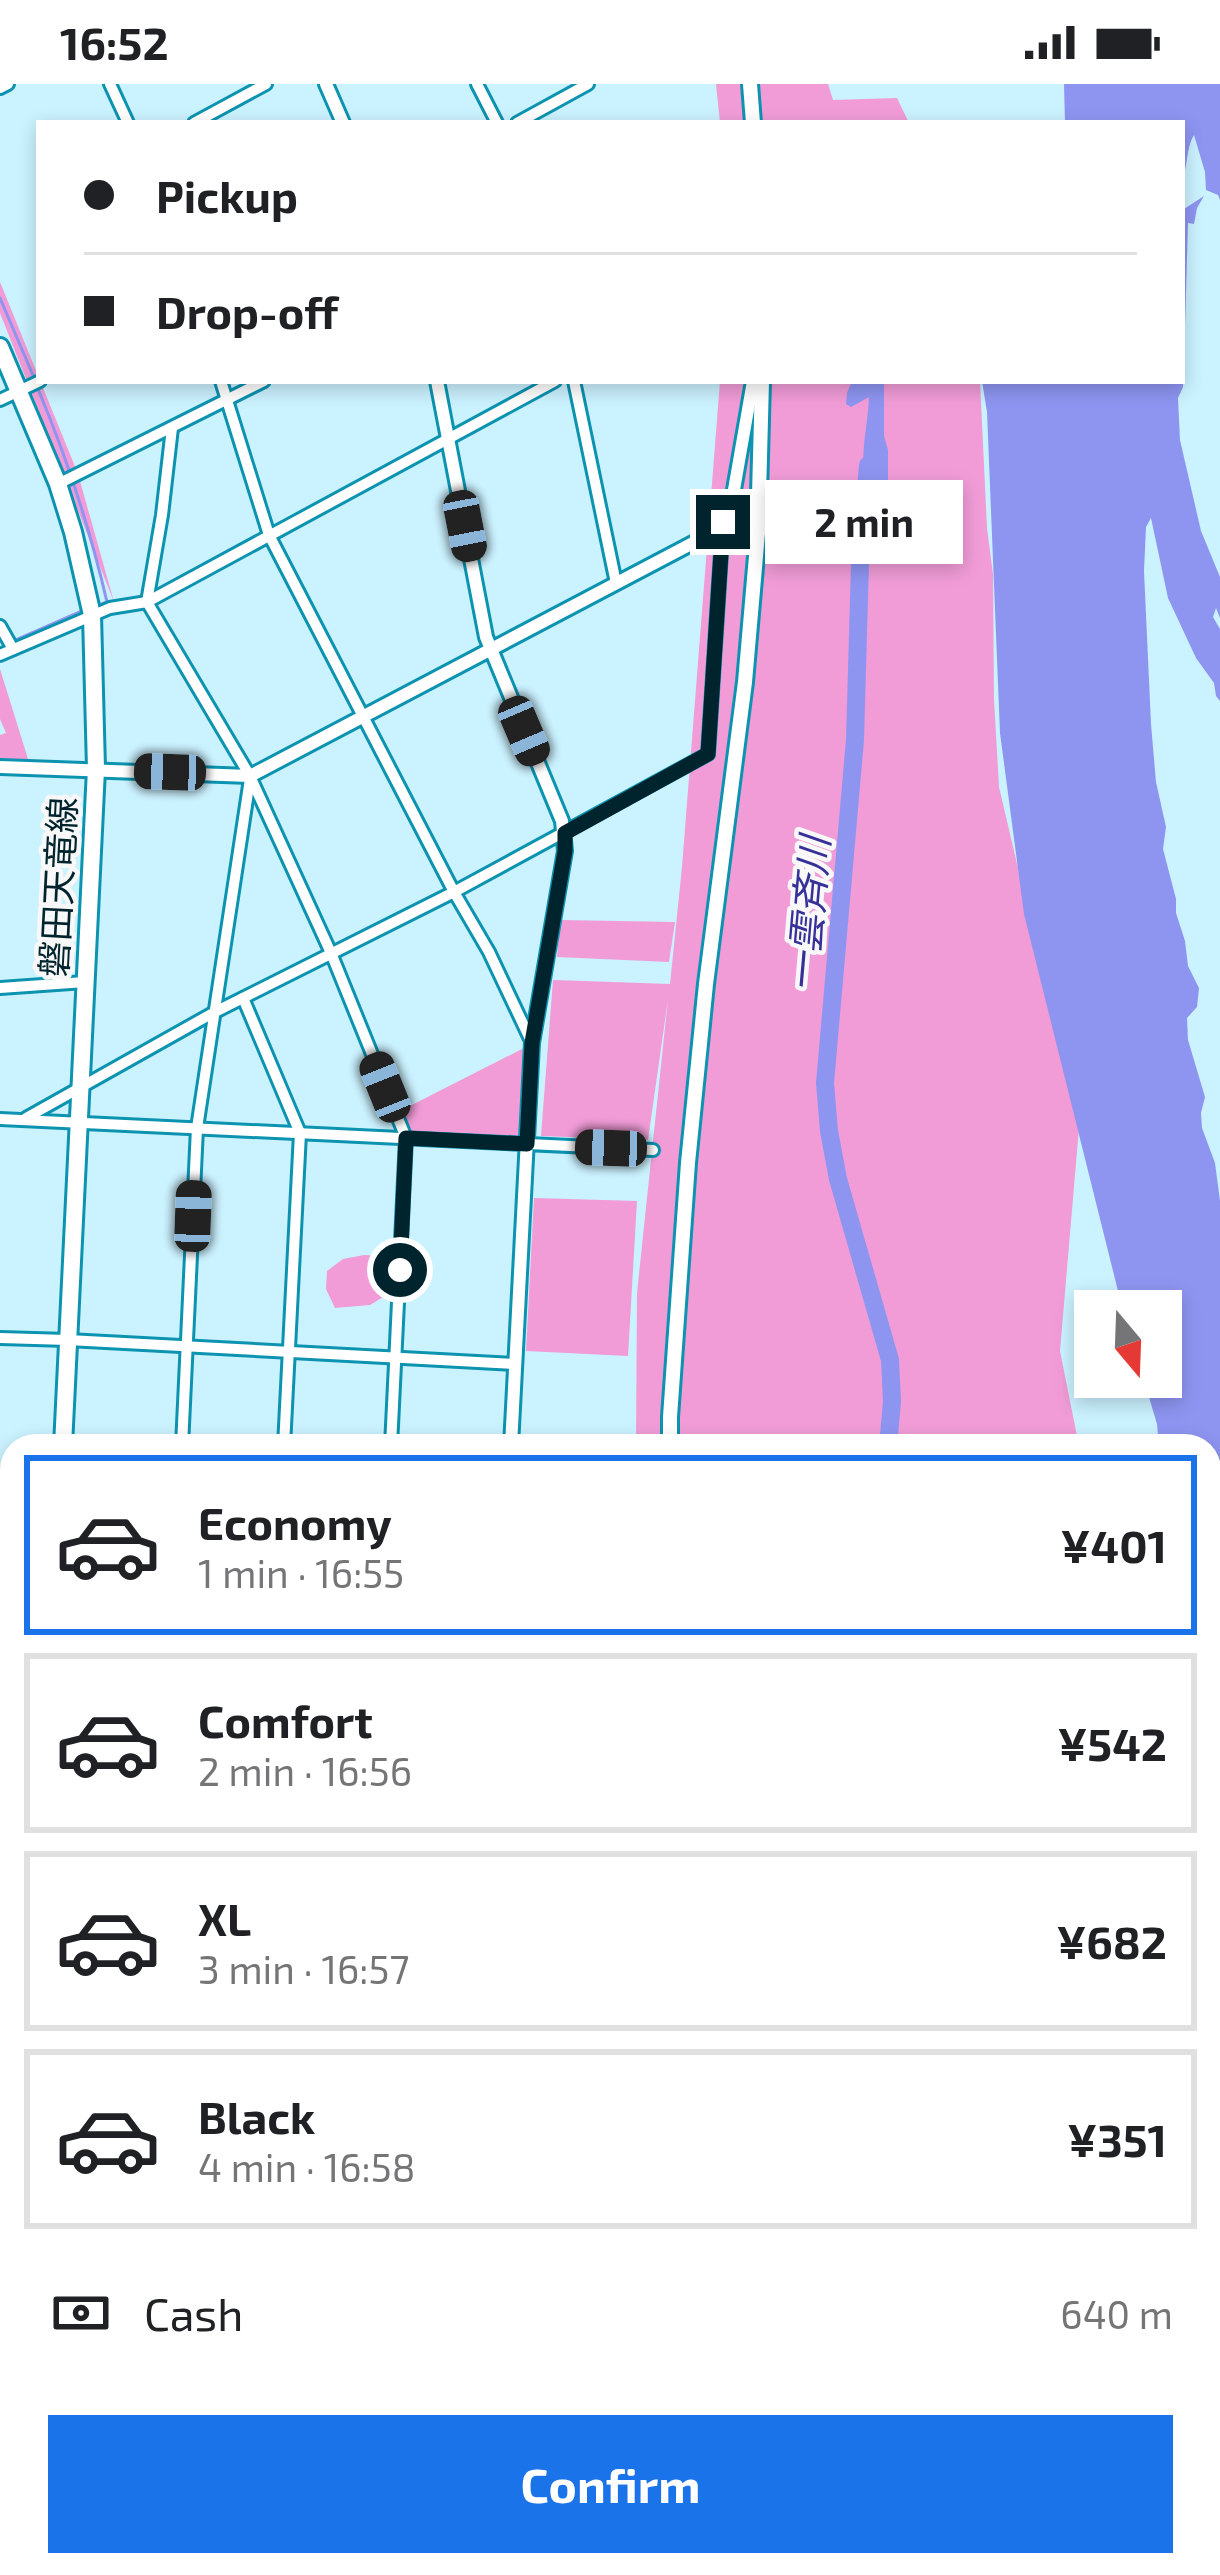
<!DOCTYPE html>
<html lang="en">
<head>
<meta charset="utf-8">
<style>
	body { margin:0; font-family:"Exo 2","Noto Sans JP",sans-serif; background:#f2f2f2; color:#202124; height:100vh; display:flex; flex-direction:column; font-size:45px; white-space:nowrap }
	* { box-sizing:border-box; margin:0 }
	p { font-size:39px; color:#757577 }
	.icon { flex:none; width:66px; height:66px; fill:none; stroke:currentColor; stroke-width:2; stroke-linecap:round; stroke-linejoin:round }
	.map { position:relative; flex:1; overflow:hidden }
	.side { position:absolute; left:0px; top:1350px; width:1221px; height:1143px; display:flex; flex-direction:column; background:#fff; border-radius:36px 36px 0 0; box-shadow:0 6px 18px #0003 }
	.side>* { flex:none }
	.hud { position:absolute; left:36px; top:36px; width:1149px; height:264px; border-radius:0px; box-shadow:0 6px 18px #0003; display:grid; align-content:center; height:264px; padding:0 48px; background:#fff }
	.needle { width:78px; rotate:161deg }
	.controls { position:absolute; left:1074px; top:1206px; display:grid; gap:24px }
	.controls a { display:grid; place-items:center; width:108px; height:108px; border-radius:0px; background:#fff; box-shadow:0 6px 18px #0003; font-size:60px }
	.end { position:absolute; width:54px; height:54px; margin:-27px; border:15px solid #00242d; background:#fff; box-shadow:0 0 0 6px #fff }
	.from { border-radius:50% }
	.bubble { position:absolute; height:84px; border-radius:0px; background:#fff; box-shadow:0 6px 18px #0003; font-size:39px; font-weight:700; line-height:84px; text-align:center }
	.car { position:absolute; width:36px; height:72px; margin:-36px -18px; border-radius:15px; box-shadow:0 0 9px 3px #0007; background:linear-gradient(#222 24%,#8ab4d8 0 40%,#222 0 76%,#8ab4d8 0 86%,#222 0) }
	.hud b { display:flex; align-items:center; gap:42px; height:114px; font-size:45px }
	.hud b+b { border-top:3px solid #e0e0e0 }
	.hud i { width:30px; height:30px; background:#202124 }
	ul { padding:21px 0 0; list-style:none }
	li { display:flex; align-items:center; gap:36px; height:180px; margin:0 24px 18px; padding:0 24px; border:6px solid #e0e0e0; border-radius:0px }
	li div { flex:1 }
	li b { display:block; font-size:45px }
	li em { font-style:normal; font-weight:700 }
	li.selected { border-color:#1a73e8 }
	li>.icon { width:108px; height:108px; stroke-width:1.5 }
	.pay { display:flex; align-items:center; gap:30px; height:132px; padding:0 48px; font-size:45px }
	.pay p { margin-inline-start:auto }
	.button { display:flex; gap:24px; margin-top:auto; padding:24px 48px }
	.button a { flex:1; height:138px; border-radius:0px; background:#1a73e8; color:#fff; font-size:48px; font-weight:700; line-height:138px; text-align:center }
	.status { display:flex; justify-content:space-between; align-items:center; height:84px; padding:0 60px; background:#fff; direction:ltr }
	.status svg { height:33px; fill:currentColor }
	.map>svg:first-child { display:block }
</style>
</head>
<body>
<div class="status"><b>16:52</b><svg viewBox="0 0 49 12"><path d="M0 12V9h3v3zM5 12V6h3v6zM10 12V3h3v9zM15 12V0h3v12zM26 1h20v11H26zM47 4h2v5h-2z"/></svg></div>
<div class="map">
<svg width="1220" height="2491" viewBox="0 0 1220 2491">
	<rect width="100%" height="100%" fill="#cbf2ff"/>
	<g fill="#f19cd7">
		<polygon points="716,0 828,0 833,16 897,14 909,39 720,39"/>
		<polygon points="0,198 78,390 114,518 0,229"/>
		<polygon points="720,297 980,297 987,444 993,490 994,615 999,703 1079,1044 1060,1267 1079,1362 636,1362 637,1209 668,915 648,1056 541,1052 553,896 670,900 682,783"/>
		<polygon points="0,585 28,675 0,675 0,651 6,649 0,635"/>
		<polygon points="560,836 675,838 669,878 557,873"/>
		<polygon points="524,964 520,1053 408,1047 402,1026"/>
		<polygon points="534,1114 637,1117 628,1272 526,1267"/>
		<polygon points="364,1171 388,1172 396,1182 393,1207 370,1221 335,1224 326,1205 327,1187 343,1175"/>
		<polygon points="742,2481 1104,2481 1106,2491 742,2491"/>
	</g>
	<g fill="#8e95f1">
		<path d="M1064,0H1220V116L1218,111L1206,106L1205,88L1194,51C1186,64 1188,82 1182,96V39H1065Z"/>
		<polygon points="1204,112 1197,124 1194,140 1188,139 1184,276 1183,303 1178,314 1180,356 1201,447 1220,493 1220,534 1216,524 1213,533 1220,545 1220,617 1216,612 1214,599 1196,574 1168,514 1151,434 1146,443 1144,487 1151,640 1156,698 1166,743 1163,765 1176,815 1176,829 1185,857 1188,882 1199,904 1197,923 1187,934 1188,956 1205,1013 1201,1029 1202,1044 1215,1079 1220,1117 1220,1530 1209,1507 1209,1362 1159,1362 1157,1340 1143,1293 1161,1293 1161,1227 1123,1227 1024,830 1000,649 987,328 982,297 1182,297 1182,122 1184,125"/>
		<path d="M852,297H884V352L888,366V398L874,417C854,388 868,347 869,313L851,323L846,320L847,309Z"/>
	</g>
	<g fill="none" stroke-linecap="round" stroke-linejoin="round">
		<g stroke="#8e95f1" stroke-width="3">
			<polyline points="0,214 35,296"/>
			<path d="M38,305C67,374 90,445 107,518L96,522"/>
			<polyline points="13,557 86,525"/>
		</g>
		<g stroke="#8e95f1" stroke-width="18">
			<polyline points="868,381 860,480 855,656 825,999 829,1047 838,1095 890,1276 892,1318 888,1362"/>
			<polyline points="903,2491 904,2481"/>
		</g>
		<defs>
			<g id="minor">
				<polyline points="110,0 128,39"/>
				<polyline points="477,0 497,39"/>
				<polyline points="0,4 8,0"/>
				<polyline points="194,39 266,0"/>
				<polyline points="517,39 588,0"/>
				<polyline points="221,297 269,451 454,808 489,868 532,959"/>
				<polyline points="574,297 616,499"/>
				<polyline points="0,316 40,297"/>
				<polyline points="172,344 162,431 147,518 250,692 331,869 406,1054 391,1362"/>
				<polyline points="58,400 264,297"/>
				<polyline points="0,542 13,565"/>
				<polyline points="0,571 110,524 147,518 555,297"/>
				<polyline points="0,904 85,898"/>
				<polyline points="243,914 300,1049 284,1362"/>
				<polyline points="26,1034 213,929 454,808 708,670 723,438"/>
				<polyline points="0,1035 653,1066"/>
				<polyline points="0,1254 68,1256 516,1280"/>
				<polyline points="182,1362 197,1044 250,695"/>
				<polyline points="0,1441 12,1442"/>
				<polyline points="0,1646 12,1646"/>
				<polyline points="0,1793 12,1792"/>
				<polyline points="0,1985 12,1985"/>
				<polyline points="0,2214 12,2214"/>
				<polyline points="0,2358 12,2357"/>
				<polyline points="191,2481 191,2491"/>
				<polyline points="321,2481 322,2491"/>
				<polyline points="566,2481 566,2491"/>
				<polyline points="665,2481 666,2491"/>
			</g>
			<g id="tertiary">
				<polyline points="326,0 343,39"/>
				<polyline points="437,297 486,553 562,737 565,767 532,959 511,1362"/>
				<polyline points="0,683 250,692 710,450 723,438 732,417 753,297"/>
				<polyline points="462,2481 463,2491"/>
			</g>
			<g id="secondary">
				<polyline points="750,0 753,39"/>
				<polyline points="670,1362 670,1333 688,1079 706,900 745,598 758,449 762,297"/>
				<polyline points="780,2481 780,2491"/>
			</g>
			<g id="primary">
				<polyline points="0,263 58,400 73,448 92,531 96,685 63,1362"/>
				<polyline points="68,2481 68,2491"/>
			</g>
		</defs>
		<use href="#minor" stroke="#0b93b0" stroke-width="16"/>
		<use href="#tertiary" stroke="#0b93b0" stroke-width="18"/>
		<use href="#secondary" stroke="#0b93b0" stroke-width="20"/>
		<use href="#primary" stroke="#0b93b0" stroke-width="22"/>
		<use href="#minor" stroke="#fff" stroke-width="10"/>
		<use href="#tertiary" stroke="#fff" stroke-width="12"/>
		<use href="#secondary" stroke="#fff" stroke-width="14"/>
		<use href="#primary" stroke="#fff" stroke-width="16"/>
	</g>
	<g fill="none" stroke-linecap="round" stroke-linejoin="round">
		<polyline stroke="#00242d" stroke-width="15" points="400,1186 406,1054 527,1060 532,959 565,767 565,749 708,670 723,438"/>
	</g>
	<g text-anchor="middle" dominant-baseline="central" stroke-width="9" stroke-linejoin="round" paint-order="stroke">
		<g font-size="36" fill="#00242d" stroke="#f8f8f8">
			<text transform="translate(57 803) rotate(-87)">磐田天竜線</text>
		</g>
		<g font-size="39" font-style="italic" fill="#383099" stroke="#f8f8f8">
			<text transform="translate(807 830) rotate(-85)">一雲斉川</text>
		</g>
	</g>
</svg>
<div class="controls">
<a><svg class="needle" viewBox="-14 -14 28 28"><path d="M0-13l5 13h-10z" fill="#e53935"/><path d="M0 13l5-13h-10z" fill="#757577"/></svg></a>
</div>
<i class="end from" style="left:400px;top:1186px"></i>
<i class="end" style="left:723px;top:438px"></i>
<div class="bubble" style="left:765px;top:396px;width:198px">2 min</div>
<i class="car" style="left:465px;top:442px;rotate:169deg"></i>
<i class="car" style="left:524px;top:647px;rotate:157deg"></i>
<i class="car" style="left:170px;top:688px;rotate:272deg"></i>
<i class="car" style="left:385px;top:1003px;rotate:338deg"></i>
<i class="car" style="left:611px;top:1064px;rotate:272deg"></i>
<i class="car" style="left:193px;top:1132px;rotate:2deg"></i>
<div class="hud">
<b><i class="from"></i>Pickup</b>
<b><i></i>Drop-off</b>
</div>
<section class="side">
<ul>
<li class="selected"><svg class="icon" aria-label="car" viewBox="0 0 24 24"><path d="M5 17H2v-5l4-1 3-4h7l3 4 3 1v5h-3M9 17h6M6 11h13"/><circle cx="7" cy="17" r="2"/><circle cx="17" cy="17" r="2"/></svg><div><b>Economy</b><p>1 min · 16:55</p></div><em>¥401</em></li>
<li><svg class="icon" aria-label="car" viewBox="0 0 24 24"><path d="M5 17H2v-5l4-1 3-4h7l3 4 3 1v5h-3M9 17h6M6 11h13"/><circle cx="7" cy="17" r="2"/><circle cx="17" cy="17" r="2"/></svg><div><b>Comfort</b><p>2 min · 16:56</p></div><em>¥542</em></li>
<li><svg class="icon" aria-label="car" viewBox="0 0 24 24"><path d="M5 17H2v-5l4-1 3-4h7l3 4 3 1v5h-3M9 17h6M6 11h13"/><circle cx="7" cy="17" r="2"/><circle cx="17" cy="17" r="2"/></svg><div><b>XL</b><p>3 min · 16:57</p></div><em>¥682</em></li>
<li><svg class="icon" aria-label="car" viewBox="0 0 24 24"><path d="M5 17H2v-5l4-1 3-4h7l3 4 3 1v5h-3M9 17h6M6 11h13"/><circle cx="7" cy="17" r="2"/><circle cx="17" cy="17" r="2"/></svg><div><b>Black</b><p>4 min · 16:58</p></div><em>¥351</em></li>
</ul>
<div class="pay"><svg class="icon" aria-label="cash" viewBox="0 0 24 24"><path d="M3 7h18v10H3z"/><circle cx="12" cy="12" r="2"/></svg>Cash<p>640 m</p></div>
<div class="button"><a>Confirm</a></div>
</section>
</div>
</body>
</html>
